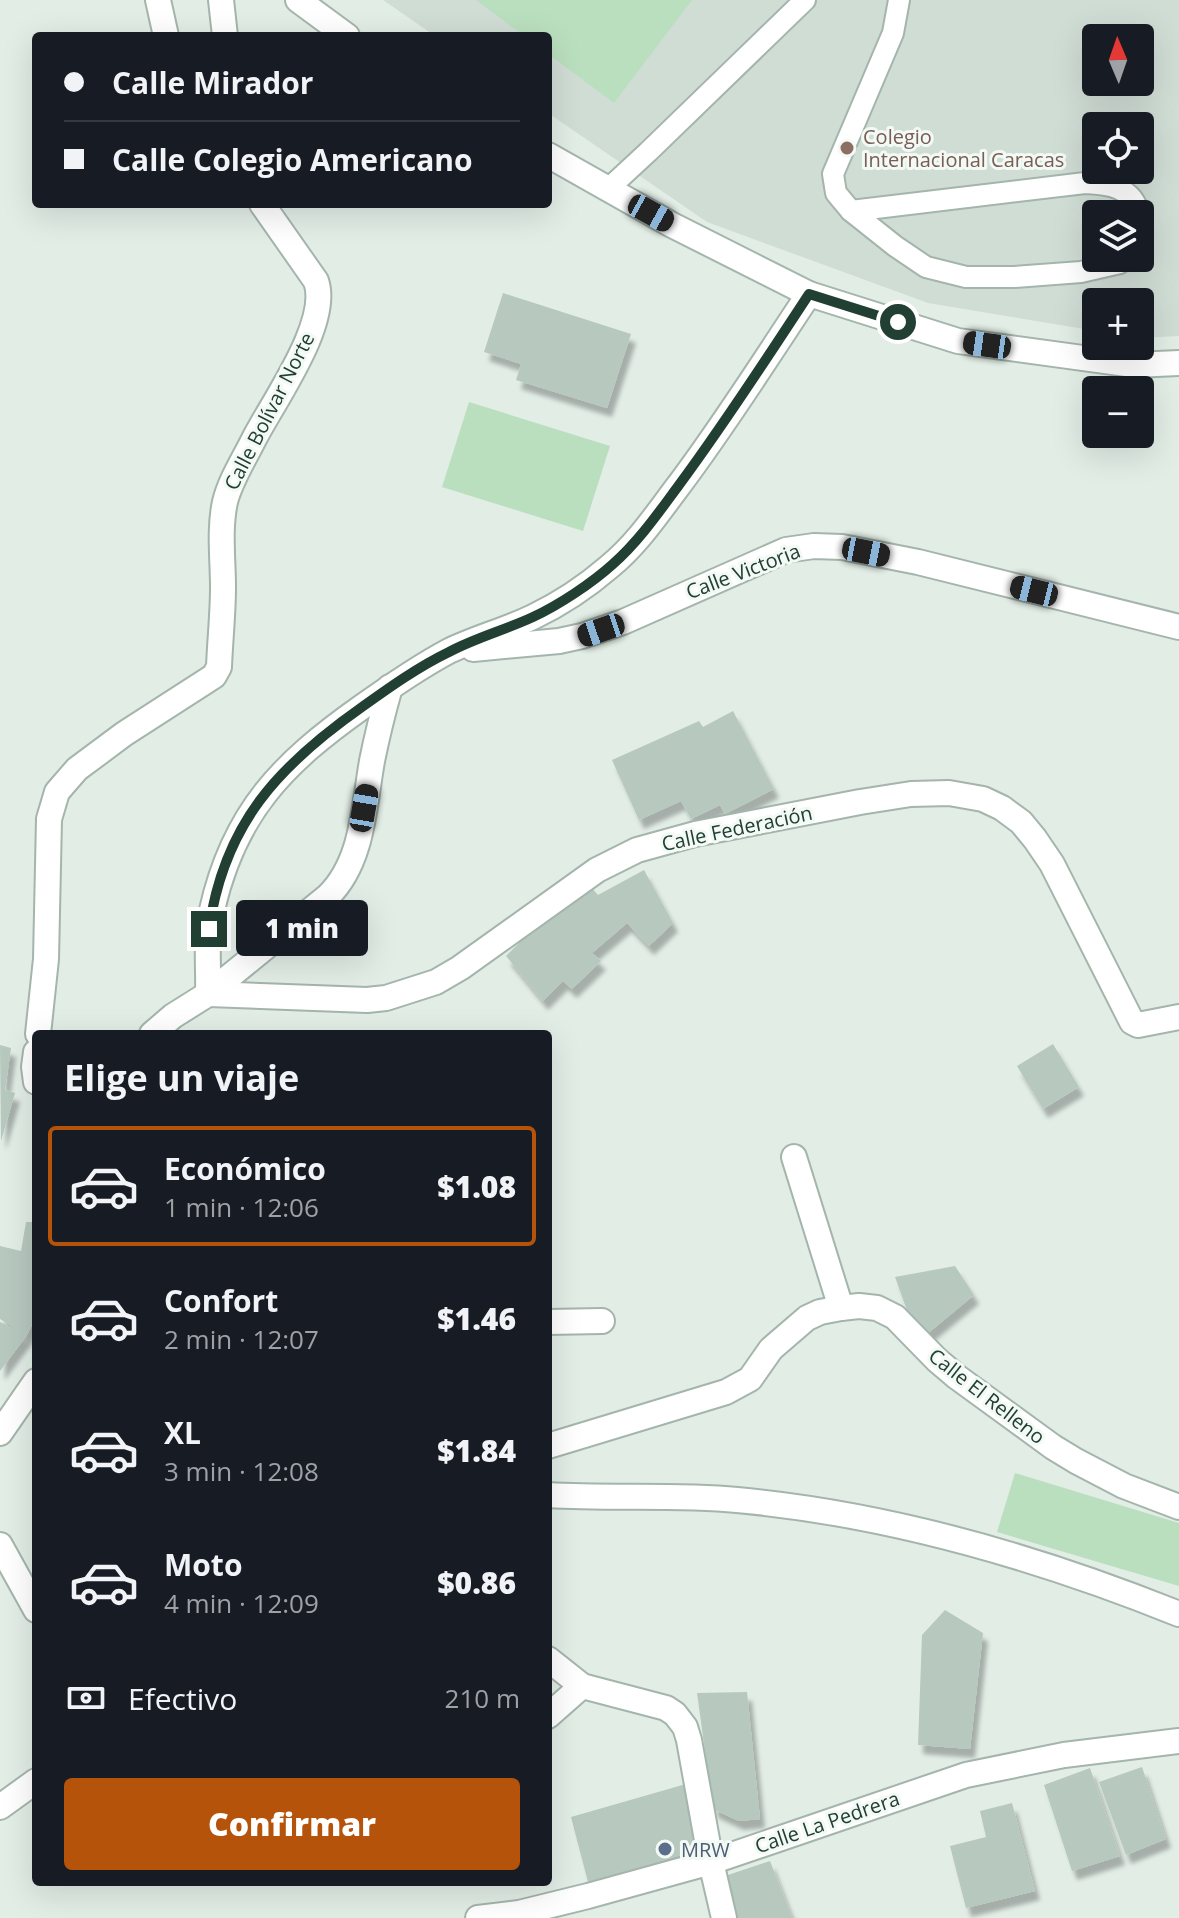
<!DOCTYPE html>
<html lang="es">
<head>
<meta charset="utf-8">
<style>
	body { margin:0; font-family:"Open Sans",sans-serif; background:#242831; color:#f1f3f6; height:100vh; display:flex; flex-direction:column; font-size:30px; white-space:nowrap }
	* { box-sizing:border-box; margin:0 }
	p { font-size:26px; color:#9ea1a6 }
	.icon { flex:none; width:44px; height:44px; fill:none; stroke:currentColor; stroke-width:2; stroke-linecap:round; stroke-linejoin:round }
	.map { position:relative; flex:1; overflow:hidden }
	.details { position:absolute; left:32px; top:1030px; width:520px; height:856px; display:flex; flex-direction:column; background:#171b24; border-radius:8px; box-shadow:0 8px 32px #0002 }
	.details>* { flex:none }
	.hud { position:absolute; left:32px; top:32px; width:520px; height:176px; border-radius:8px; box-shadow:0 8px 32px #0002; display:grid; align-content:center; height:176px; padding:0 32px; background:#171b24 }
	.needle { width:52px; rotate:358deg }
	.tools { position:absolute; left:1082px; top:24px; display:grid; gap:16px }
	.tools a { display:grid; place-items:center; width:72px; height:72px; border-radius:8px; background:#171b24; box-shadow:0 8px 32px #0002; font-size:40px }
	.end { position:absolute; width:36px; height:36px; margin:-18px; border:10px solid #213f32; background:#fff; box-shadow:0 0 0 4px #fff }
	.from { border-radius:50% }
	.bubble { position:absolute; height:56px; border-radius:8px; background:#171b24; box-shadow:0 8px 32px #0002; font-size:26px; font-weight:800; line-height:56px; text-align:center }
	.car { position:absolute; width:24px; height:48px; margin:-24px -12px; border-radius:10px; box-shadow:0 0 6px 2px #0007; background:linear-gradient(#222 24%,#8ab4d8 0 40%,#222 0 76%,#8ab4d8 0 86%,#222 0) }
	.hud b { display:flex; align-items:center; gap:28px; height:76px; font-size:30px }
	.hud b+b { border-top:2px solid #363941 }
	.hud i { width:20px; height:20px; background:#f1f3f6 }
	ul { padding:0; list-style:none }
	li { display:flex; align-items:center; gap:24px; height:120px; margin:0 16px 12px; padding:0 16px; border:4px solid transparent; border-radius:8px }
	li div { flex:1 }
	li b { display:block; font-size:30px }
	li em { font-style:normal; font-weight:800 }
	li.active { border-color:#b45309 }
	li>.icon { width:72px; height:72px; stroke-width:1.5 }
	h2 { padding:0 32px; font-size:36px; line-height:96px }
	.pay { display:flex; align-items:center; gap:20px; height:88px; padding:0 32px; font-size:30px }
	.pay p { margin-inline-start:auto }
	.button { display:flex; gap:16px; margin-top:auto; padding:16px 32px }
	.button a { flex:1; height:92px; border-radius:8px; background:#b45309; color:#fff; font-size:32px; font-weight:800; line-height:92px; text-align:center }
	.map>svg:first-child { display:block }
</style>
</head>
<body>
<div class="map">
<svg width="1179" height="1918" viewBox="0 0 1179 1918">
	<defs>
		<filter id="shadow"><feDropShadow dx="5" dy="9" stdDeviation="2" flood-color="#0004"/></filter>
	</defs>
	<rect width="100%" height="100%" fill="#e2ede6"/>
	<path fill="#d0ddd5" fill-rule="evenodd" d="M383,0H1179V336L1140,338V302H1096V331L928,303L707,222L548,113V36H435ZM1096,38H1140V82H1096ZM1096,126H1140V170H1096ZM1096,214H1140V258H1096Z"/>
	<g fill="#badfbe">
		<polygon points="476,0 692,0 614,103 548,54 548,36 524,36"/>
		<polygon points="469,402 610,446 583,531 442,487"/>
		<polygon points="1015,1473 1179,1523 1179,1586 997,1532"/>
	</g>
	<g fill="#b7c8bf" filter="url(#shadow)">
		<polygon points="503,293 631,334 607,408 516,380 521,364 484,352"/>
		<polygon points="733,711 774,789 725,814 720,805 691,819 681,801 639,820 612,760 699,721 703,727"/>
		<polygon points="644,870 673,923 649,946 627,923 592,953 601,961 572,989 563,981 543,1001 506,956 548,914 553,918 591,887 598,895"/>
		<polygon points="1053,1044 1079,1087 1043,1109 1017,1066"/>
		<polygon points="0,1045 11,1048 5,1090 15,1093 1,1141"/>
		<polygon points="26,1222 36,1222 36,1317 27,1335 0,1319 0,1246 21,1251"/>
		<polygon points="955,1266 974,1295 927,1334 908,1313 895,1277"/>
		<polygon points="0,1322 27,1335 0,1371"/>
		<polygon points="945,1610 983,1633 970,1749 918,1745 922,1635"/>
		<polygon points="747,1692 760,1819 739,1821 713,1809 697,1693"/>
		<polygon points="1142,1767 1166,1839 1126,1855 1099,1782"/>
		<polygon points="1090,1768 1120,1856 1072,1871 1044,1785"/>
		<polygon points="686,1784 699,1850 588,1882 571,1817"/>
		<polygon points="1012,1803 1035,1891 966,1908 950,1846 986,1837 980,1811"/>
		<polygon points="770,1861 792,1918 735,1918 722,1877"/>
	</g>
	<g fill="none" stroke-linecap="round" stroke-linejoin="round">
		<defs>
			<g id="service">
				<polyline points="899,0 893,33 833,174 836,193 851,211 895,246 926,267 966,277 1014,277 1081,272 1120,263 1125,258"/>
				<polyline points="608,189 648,152 805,0"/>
				<path d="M851,211L1085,183C1109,184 1133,187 1139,214"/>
				<polyline points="1140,216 1141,235 1140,238"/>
			</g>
			<g id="minor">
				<polyline points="158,0 166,36"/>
				<polyline points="221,0 225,36"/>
				<polyline points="298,0 347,36"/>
				<polyline points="548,155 672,225 809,294 958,341 1134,365 1179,363"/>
				<polyline points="473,649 559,641 582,636 623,622 786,550 814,546 842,547 918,562 1179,627"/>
				<polyline points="208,994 367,1000 386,998 436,982 460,968 597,870 637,850 695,834 860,802 911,794 949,793 983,799 1002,808 1021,822 1035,839 1052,864 1132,1022 1138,1025 1179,1017"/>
				<path d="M208,994L328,896C363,862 364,806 372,761C377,736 383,712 390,687"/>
				<path d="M38,1034L46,959L49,819L57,792L77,769L124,734L214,676L219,667C220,640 223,614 223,587C223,560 219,529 225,502C230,481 243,461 253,441C272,403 331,323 316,281L262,204"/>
				<path d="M152,1034L173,1016L208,994C209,967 205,937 212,910C234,812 283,763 362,707C390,687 419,667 449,651C476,638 506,630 533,617C560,604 587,586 609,567C636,545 655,517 676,489C723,427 765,360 809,294"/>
				<polyline points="36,1052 34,1067 36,1082"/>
				<polyline points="794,1157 841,1308"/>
				<polyline points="548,1322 602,1321"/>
				<polyline points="0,1433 36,1381"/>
				<polyline points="548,1446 726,1392 750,1379 771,1349 807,1318 820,1312 841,1308 859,1306 877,1308 895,1317 937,1360 957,1377 1053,1447 1076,1461 1124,1486 1179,1507"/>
				<path d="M548,1495C611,1499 674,1494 737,1500C890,1514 1037,1557 1179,1614"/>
				<polyline points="0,1545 36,1610"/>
				<polyline points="548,1659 582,1686"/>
				<polyline points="548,1716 582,1686 666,1708 675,1714 685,1727 689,1740 711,1862 724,1918"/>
				<polyline points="0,1807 36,1781"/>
				<polyline points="478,1918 519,1913 588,1896 711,1862 966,1775 1064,1755 1179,1741"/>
			</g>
		</defs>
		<use href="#service" stroke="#a4b5ac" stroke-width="24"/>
		<use href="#minor" stroke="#a4b5ac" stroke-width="28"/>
		<use href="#service" stroke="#fff" stroke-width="20"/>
		<use href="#minor" stroke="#fff" stroke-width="24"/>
	</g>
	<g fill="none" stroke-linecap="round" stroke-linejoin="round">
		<path stroke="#213f32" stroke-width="10" d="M209,929C224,824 278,766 362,707C390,687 418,667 449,652C475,638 505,630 533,617C559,605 592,583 613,564C639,541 659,512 679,485C725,423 767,358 809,294L898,322"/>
	</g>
	<circle fill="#8d6e63" stroke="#f3f9f5" stroke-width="3" cx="847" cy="148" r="8"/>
	<circle fill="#5c6f8a" stroke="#f3f9f5" stroke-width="3" cx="665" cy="1849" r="8"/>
	<g text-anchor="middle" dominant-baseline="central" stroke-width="6" stroke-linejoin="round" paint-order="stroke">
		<g font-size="20" fill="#785e54" stroke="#f3f9f5" text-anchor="start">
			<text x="863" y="136">Colegio<tspan x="863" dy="23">Internacional Caracas</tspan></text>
		</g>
		<g font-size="20" fill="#213f32" stroke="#f3f9f5">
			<text transform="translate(269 411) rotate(-63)">Calle Bolívar Norte</text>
			<text transform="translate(743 571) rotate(-21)">Calle Victoria</text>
			<text transform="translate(737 828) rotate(-12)">Calle Federación</text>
			<text transform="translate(987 1396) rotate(38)">Calle El Relleno</text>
			<text transform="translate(827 1822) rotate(-19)">Calle La Pedrera</text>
		</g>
		<g font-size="20" fill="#4e5e75" stroke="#f3f9f5" text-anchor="start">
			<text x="681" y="1849">MRW</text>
		</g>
	</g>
</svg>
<div class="tools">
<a><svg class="needle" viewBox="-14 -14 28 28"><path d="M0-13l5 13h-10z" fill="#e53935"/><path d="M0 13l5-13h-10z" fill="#9ea1a6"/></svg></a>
<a><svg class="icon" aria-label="locate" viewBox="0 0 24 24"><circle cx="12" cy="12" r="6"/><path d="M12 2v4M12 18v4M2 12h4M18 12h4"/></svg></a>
<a><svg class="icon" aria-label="layers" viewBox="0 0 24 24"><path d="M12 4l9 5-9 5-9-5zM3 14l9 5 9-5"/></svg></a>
<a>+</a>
<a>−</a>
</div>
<i class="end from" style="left:898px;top:322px"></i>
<i class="end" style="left:209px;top:929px"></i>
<div class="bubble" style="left:236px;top:900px;width:132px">1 min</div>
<i class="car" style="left:651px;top:213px;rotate:119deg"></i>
<i class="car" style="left:987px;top:345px;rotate:278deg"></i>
<i class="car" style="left:866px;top:552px;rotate:101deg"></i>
<i class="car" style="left:1034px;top:591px;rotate:284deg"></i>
<i class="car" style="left:601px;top:630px;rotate:251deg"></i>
<i class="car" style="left:364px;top:808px;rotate:10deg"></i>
<div class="hud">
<b><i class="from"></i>Calle Mirador</b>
<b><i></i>Calle Colegio Americano</b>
</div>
<section class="details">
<h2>Elige un viaje</h2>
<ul>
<li class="active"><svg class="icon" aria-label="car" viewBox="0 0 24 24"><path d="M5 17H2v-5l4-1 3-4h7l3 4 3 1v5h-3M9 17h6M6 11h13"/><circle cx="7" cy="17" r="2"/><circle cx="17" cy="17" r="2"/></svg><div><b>Económico</b><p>1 min · 12:06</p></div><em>$1.08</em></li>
<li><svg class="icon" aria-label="car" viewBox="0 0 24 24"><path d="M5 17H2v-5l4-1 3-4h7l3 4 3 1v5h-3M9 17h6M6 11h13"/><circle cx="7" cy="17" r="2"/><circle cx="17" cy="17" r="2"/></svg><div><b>Confort</b><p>2 min · 12:07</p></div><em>$1.46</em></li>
<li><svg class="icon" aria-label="car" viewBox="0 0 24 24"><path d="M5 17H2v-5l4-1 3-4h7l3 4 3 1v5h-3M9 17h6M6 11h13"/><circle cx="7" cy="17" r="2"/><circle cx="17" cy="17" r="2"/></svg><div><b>XL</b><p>3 min · 12:08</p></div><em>$1.84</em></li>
<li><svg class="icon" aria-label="car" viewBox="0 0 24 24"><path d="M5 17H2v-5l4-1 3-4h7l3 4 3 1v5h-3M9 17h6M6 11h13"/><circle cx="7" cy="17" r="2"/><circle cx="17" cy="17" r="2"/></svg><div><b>Moto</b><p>4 min · 12:09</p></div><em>$0.86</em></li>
</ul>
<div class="pay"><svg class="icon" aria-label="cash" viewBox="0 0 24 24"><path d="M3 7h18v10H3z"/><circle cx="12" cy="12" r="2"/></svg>Efectivo<p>210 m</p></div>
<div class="button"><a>Confirmar</a></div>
</section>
</div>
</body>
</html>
